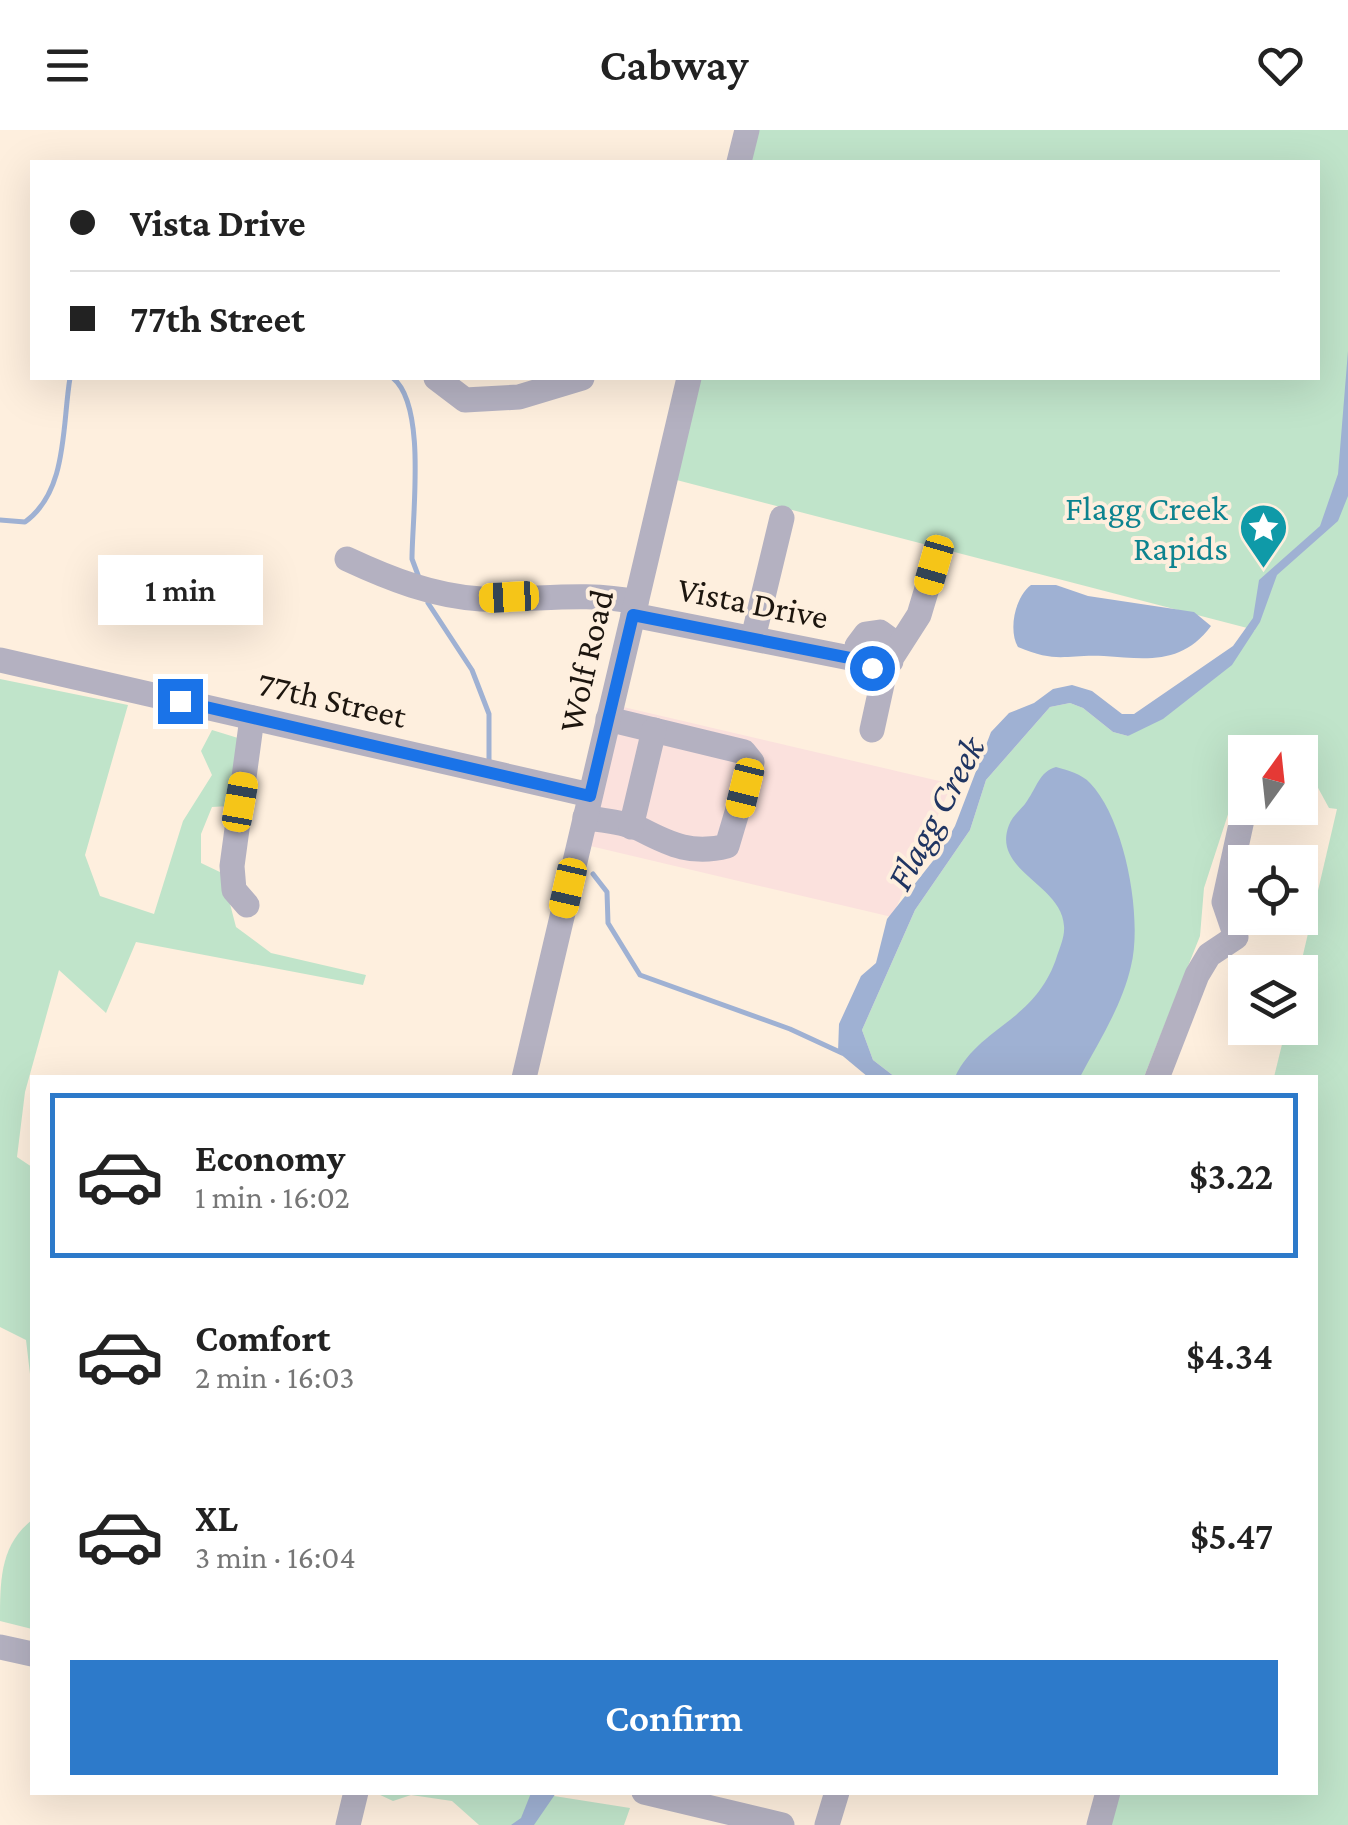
<!DOCTYPE html>
<html lang="en">
<head>
<meta charset="utf-8">
<style>
	body { margin:0; font-family:"Crimson Pro",serif; background:#f6f6f6; color:#222; height:100vh; display:flex; flex-direction:column; font-size:38px; white-space:nowrap }
	* { box-sizing:border-box; margin:0 }
	p { font-size:32px; color:#767676 }
	.icon { flex:none; width:55px; height:55px; fill:none; stroke:currentColor; stroke-width:2; stroke-linecap:round; stroke-linejoin:round }
	.map { position:relative; flex:1; overflow:hidden }
	.drawer { position:absolute; left:30px; top:945px; width:1288px; height:720px; display:flex; flex-direction:column; background:#fff; border-radius:0px; box-shadow:0 10px 40px #0002 }
	.drawer>* { flex:none }
	.banner { position:absolute; left:30px; top:30px; width:1290px; height:220px; border-radius:0px; box-shadow:0 10px 40px #0002; display:grid; align-content:center; height:220px; padding:0 40px; background:#fff }
	.needle { width:65px; rotate:15deg }
	.fabs { position:absolute; left:1228px; top:605px; display:grid; gap:20px }
	.fabs a { display:grid; place-items:center; width:90px; height:90px; border-radius:0px; background:#fff; box-shadow:0 10px 40px #0002; font-size:50px }
	.end { position:absolute; width:45px; height:45px; margin:-22px; border:12px solid #1a73e8; background:#fff; box-shadow:0 0 0 5px #fff }
	.from { border-radius:50% }
	.bubble { position:absolute; height:70px; border-radius:0px; background:#fff; box-shadow:0 10px 40px #0002; font-size:32px; font-weight:600; line-height:70px; text-align:center }
	.car { position:absolute; width:30px; height:60px; margin:-30px -15px; border-radius:12px; box-shadow:0 0 8px 2px #0007; background:linear-gradient(#f5c518 24%,#345 0 40%,#f5c518 0 76%,#345 0 86%,#f5c518 0) }
	.banner b { display:flex; align-items:center; gap:35px; height:95px; font-size:38px }
	.banner b+b { border-top:2px solid #e0e0e0 }
	.banner i { width:25px; height:25px; background:#222 }
	ul { padding:18px 0 0; list-style:none }
	li { display:flex; align-items:center; gap:30px; height:165px; margin:0 20px 15px; padding:0 20px; border:5px solid transparent; border-radius:0px }
	li div { flex:1 }
	li b { display:block; font-size:38px }
	li em { font-style:normal; font-weight:600 }
	li.active { border-color:#2d7aca }
	li>.icon { width:90px; height:90px; stroke-width:1.5 }
	.primary-button { display:flex; gap:20px; margin-top:auto; padding:20px 40px }
	.primary-button a { flex:1; height:115px; border-radius:0px; background:#2d7aca; color:#fff; font-size:40px; font-weight:600; line-height:115px; text-align:center }
	header { display:flex; justify-content:space-between; align-items:center; height:130px; padding:0 40px; background:#fff; font-size:45px; font-weight:600 }
	.map>svg:first-child { display:block }
</style>
</head>
<body>
<header><svg class="icon" aria-label="menu" viewBox="0 0 24 24"><path d="M4 6h16M4 12h16M4 18h16"/></svg>Cabway<svg class="icon" aria-label="heart" viewBox="0 0 24 24"><path d="M12 20l-8-8c-3-5 5-10 8-4 3-6 11-1 8 4z"/></svg></header>
<div class="map">
<svg width="1348" height="1695" viewBox="0 0 1348 1695">
	<rect width="100%" height="100%" fill="#feefde"/>
	<polygon fill="#fbe1dd" points="619,576 952,654 892,787 586,715"/>
	<g fill="#c0e4ca">
		<polygon points="751,0 1348,0 1348,1695 1099,1695 1107,1663 1315,1662 1315,948 1274,947 1286,898 1300,898 1299,842 1337,679 1329,678 1317,656 1300,652 1300,622 1245,622 1245,626 1237,615 1233,669 1204,758 1200,806 1144,947 895,947 873,930 862,900 915,780 970,700 986,650 1050,577 1070,573 1083,578 1113,602 1128,606 1255,500 665,347 690,248 1318,248 1318,32 743,32"/>
		<polygon points="0,549 128,575 85,725 100,766 154,784 183,691 212,645 201,621 212,600 238,608 229,676 212,677 201,704 201,733 222,743 236,797 271,823 366,845 363,855 136,812 106,883 59,840 25,962 17,1027 32,1037 32,1261 26,1210 0,1197"/>
		<path d="M32,1390V1499L0,1491C0,1451 0,1415 32,1390Z"/>
		<polygon points="376,1663 535,1663 630,1678 624,1695 479,1695 452,1671 411,1665 393,1671"/>
	</g>
	<g fill="#9fb1d3">
		<polygon points="1348,221 1348,366 1338,391 1277,445 1260,492 1232,535 1163,589 1128,606 1113,602 1083,578 1070,573 1050,577 986,650 970,700 915,780 862,900 873,930 895,947 868,947 838,922 839,894 861,846 876,833 887,789 940,722 955,696 991,602 1009,583 1034,573 1053,559 1072,555 1092,561 1122,584 1134,584 1233,516 1253,488 1259,450 1320,396 1338,344"/>
		<path d="M1031,455H1056L1088,466L1194,482L1211,496C1182,535 1147,529 1104,526C1066,524 1058,534 1018,517C1008,500 1015,467 1031,455Z"/>
		<path d="M1056,637C1067,640 1082,644 1090,653C1125,689 1143,788 1131,836C1122,876 1099,911 1080,947H955C979,896 1036,892 1057,826C1060,817 1065,806 1064,796C1062,754 991,741 1009,695C1013,685 1022,679 1027,671C1037,657 1039,642 1056,637Z"/>
		<polygon points="531,1663 556,1663 534,1695 511,1695 521,1688"/>
	</g>
	<g fill="none" stroke-linecap="round" stroke-linejoin="round">
		<g stroke="#9fb1d3" stroke-width="5">
			<path d="M393,248C427,276 412,387 412,429L418,445"/>
			<path d="M0,390L25,392C68,361 62,295 70,248"/>
			<polyline points="428,473 472,540 489,584 489,630"/>
			<polyline points="593,744 607,762 608,793 640,845 790,899 842,923"/>
		</g>
		<g stroke="#b4b1c1" stroke-width="25">
			<polyline points="739,32 747,0"/>
			<polyline points="436,248 465,270 519,267 582,248"/>
			<path d="M347,429C390,449 433,466 481,469C534,471 583,461 636,472"/>
			<polyline points="633,485 860,530 872,538 891,531 891,510 880,502 866,504 857,516 860,530"/>
			<polyline points="753,508 782,388"/>
			<polyline points="894,524 919,485 934,435"/>
			<polyline points="0,530 590,665"/>
			<polyline points="872,600 886,536"/>
			<path d="M585,687C603,691 626,692 642,700C671,715 693,725 727,716L752,632L744,622L608,589"/>
			<polyline points="631,697 654,600"/>
			<polyline points="247,775 234,760 232,736 252,588"/>
			<polyline points="524,948 689,248"/>
			<polyline points="1157,948 1197,845 1209,825 1236,807 1224,772 1243,685"/>
			<polyline points="0,1517 32,1524"/>
			<polyline points="644,1662 782,1695"/>
			<polyline points="348,1695 356,1662"/>
			<polyline points="827,1695 837,1662"/>
			<polyline points="1099,1695 1108,1662"/>
		</g>
	</g>
	<g fill="none" stroke-linecap="round" stroke-linejoin="round">
		<polyline stroke="#1a73e8" stroke-width="12" points="180,571 590,666 633,485 860,530 872,538"/>
	</g>
	<defs>
		<symbol id="sight-pin" viewBox="-11 -11 22 30"><path d="M0 17L-7.5 6A9.5 9.5 0 1 1 7.5 6Z" fill="#0f9aa8" stroke="#feefde"/><path d="M0-6L1.8-2.2L6-1.7L2.9 1.2L3.7 5.4L0 3.3L-3.7 5.4L-2.9 1.2L-6-1.7L-1.8-2.2Z" fill="#fff"/></symbol>
	</defs>
	<g fill-rule="evenodd">
		<use href="#sight-pin" x="1236" y="370" width="55" height="75"/>
	</g>
	<g text-anchor="middle" dominant-baseline="central" stroke-width="8" stroke-linejoin="round" paint-order="stroke">
		<g font-size="35" fill="#0d838f" stroke="#feefde" text-anchor="end">
			<text x="1228" y="378">Flagg Creek<tspan x="1228" dy="40">Rapids</tspan></text>
		</g>
		<g font-size="35" fill="#1d160f" stroke="#feefde">
			<text transform="translate(753 473) rotate(11)">Vista Drive</text>
			<text transform="translate(586 531) rotate(-77)">Wolf Road</text>
			<text transform="translate(332 570) rotate(13)">77th Street</text>
		</g>
		<g font-size="38" font-style="italic" fill="#203562" stroke="#feefde">
			<text transform="translate(935 683) rotate(-62)">Flagg Creek</text>
		</g>
	</g>
</svg>
<div class="fabs">
<a><svg class="needle" viewBox="-14 -14 28 28"><path d="M0-13l5 13h-10z" fill="#e53935"/><path d="M0 13l5-13h-10z" fill="#767676"/></svg></a>
<a><svg class="icon" aria-label="locate" viewBox="0 0 24 24"><circle cx="12" cy="12" r="6"/><path d="M12 2v4M12 18v4M2 12h4M18 12h4"/></svg></a>
<a><svg class="icon" aria-label="layers" viewBox="0 0 24 24"><path d="M12 4l9 5-9 5-9-5zM3 14l9 5 9-5"/></svg></a>
</div>
<i class="end from" style="left:872px;top:538px"></i>
<i class="end" style="left:180px;top:571px"></i>
<div class="bubble" style="left:98px;top:425px;width:165px">1 min</div>
<i class="car" style="left:934px;top:435px;rotate:196deg"></i>
<i class="car" style="left:509px;top:467px;rotate:267deg"></i>
<i class="car" style="left:745px;top:658px;rotate:194deg"></i>
<i class="car" style="left:240px;top:672px;rotate:10deg"></i>
<i class="car" style="left:568px;top:758px;rotate:193deg"></i>
<div class="banner">
<b><i class="from"></i>Vista Drive</b>
<b><i></i>77th Street</b>
</div>
<section class="drawer">
<ul>
<li class="active"><svg class="icon" aria-label="car" viewBox="0 0 24 24"><path d="M5 17H2v-5l4-1 3-4h7l3 4 3 1v5h-3M9 17h6M6 11h13"/><circle cx="7" cy="17" r="2"/><circle cx="17" cy="17" r="2"/></svg><div><b>Economy</b><p>1 min · 16:02</p></div><em>$3.22</em></li>
<li><svg class="icon" aria-label="car" viewBox="0 0 24 24"><path d="M5 17H2v-5l4-1 3-4h7l3 4 3 1v5h-3M9 17h6M6 11h13"/><circle cx="7" cy="17" r="2"/><circle cx="17" cy="17" r="2"/></svg><div><b>Comfort</b><p>2 min · 16:03</p></div><em>$4.34</em></li>
<li><svg class="icon" aria-label="car" viewBox="0 0 24 24"><path d="M5 17H2v-5l4-1 3-4h7l3 4 3 1v5h-3M9 17h6M6 11h13"/><circle cx="7" cy="17" r="2"/><circle cx="17" cy="17" r="2"/></svg><div><b>XL</b><p>3 min · 16:04</p></div><em>$5.47</em></li>
</ul>
<div class="primary-button"><a>Confirm</a></div>
</section>
</div>
</body>
</html>
